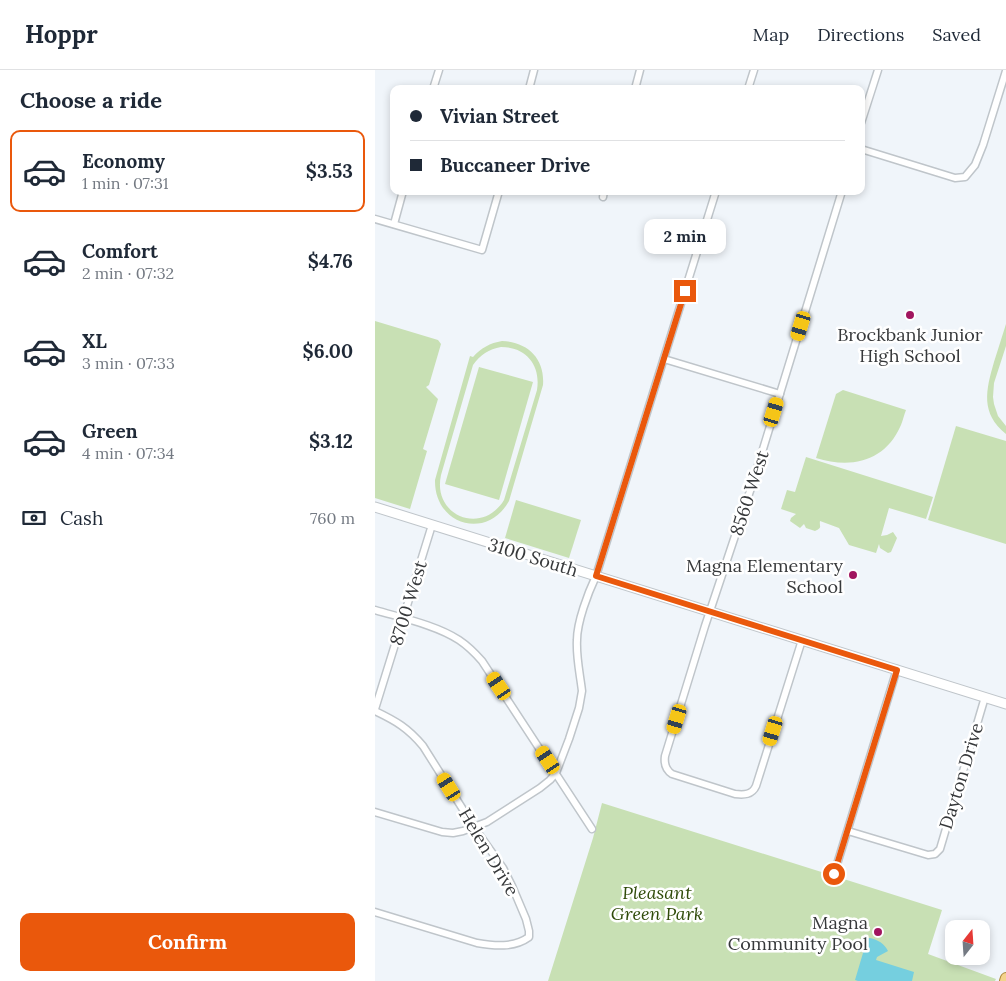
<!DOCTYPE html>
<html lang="en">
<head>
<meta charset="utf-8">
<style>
	body { margin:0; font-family:Lora,serif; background:#f6f6f7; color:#1f2937; height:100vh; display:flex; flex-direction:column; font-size:19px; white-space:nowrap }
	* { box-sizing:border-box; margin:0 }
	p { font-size:16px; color:#747a83 }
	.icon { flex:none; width:28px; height:28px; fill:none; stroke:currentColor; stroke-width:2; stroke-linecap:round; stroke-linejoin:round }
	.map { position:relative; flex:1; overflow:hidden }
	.sheet { display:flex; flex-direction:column; background:#fff; width:375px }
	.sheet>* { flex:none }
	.guide { position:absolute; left:15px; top:15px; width:475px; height:110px; border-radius:10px; box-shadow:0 2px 8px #0003; display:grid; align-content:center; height:110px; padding:0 20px; background:#fff }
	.needle { width:32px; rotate:17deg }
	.fabs { position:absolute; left:570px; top:850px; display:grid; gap:10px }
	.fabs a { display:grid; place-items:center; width:45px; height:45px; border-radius:10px; background:#fff; box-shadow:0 2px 8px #0003; font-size:25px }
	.end { position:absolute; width:22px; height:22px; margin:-11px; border:6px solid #ea580c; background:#fff; box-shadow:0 0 0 2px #fff }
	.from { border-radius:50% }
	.bubble { position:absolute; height:35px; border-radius:10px; background:#fff; box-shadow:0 2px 8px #0003; font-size:16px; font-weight:700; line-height:35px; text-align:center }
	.car { position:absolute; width:15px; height:30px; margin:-15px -8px; border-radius:6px; box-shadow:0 0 4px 1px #0007; background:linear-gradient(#f5c518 24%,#345 0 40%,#f5c518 0 76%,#345 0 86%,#f5c518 0) }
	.guide b { display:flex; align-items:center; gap:18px; height:48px; font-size:19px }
	.guide b+b { border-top:1px solid #e0e1e3 }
	.guide i { width:12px; height:12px; background:#1f2937 }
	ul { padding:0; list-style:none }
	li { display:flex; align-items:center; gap:15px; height:82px; margin:0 10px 8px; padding:0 10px; border:2px solid transparent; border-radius:10px }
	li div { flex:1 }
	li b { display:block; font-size:19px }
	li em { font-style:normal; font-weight:700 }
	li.current { border-color:#ea580c }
	li>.icon { width:45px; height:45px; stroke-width:1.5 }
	h2 { padding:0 20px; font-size:22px; line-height:60px }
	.pay { display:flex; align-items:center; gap:12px; height:55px; padding:0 20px; font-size:19px }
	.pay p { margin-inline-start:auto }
	.cta { display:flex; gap:10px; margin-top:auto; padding:10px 20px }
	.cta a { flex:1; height:58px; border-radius:10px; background:#ea580c; color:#fff; font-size:20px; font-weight:700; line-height:58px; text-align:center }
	header { display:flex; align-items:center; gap:30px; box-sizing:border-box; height:70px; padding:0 25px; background:#fff; border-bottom:1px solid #e0e1e3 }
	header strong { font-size:24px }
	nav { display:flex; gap:28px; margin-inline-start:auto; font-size:18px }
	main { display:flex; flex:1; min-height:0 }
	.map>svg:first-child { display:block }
</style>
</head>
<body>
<header>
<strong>Hoppr</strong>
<nav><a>Map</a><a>Directions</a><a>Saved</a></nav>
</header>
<main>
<section class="sheet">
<h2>Choose a ride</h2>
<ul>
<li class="current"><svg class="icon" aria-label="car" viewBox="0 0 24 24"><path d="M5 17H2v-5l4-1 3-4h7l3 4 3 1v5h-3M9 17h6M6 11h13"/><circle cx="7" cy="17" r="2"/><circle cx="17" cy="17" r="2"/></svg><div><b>Economy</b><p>1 min · 07:31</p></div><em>$3.53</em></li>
<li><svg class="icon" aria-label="car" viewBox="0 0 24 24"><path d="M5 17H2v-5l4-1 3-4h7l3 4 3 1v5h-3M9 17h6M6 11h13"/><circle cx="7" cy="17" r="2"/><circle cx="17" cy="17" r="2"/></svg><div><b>Comfort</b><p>2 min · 07:32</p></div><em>$4.76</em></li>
<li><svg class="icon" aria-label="car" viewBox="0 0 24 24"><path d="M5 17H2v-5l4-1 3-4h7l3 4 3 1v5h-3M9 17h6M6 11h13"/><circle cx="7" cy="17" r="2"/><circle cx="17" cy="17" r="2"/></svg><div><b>XL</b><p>3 min · 07:33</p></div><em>$6.00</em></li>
<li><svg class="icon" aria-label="car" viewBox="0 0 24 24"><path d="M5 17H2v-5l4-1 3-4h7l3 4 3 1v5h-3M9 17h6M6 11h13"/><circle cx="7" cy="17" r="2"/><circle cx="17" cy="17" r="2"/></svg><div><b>Green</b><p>4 min · 07:34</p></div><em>$3.12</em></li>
</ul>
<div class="pay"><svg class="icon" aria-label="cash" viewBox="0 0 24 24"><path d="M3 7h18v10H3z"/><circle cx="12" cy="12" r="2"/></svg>Cash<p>760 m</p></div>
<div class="cta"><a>Confirm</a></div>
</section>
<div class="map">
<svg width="631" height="911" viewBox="0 0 631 911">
	<rect width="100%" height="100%" fill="#f0f5fa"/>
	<g fill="#c8e0b4" fill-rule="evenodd">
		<polygon points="0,251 63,270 66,274 54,315 51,317 63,329 48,379 52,381 35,439 0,428"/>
		<path d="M631,254V276L619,313L618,327L619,334L623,346L631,356V364C605,343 611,320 619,292C623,279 627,267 631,254Z"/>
		<path d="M127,271C153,272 170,289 168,315L134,431C112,471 59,455 60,410L95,286L98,287C106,278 115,273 127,271ZM126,277C151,277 166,295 162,320L129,430C107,466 57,446 66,405L98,295C105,285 114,279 126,277Z"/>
		<polygon points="104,297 158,312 124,430 70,414"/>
		<path d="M468,320L531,340C529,345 528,350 526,355C510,392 476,399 441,388L461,324Z"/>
		<polygon points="581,356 631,371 631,474 553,450"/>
		<path d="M431,387L558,427L551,449L514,438L506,466L512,465L518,462L522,468L516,482L513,483L505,478L504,474L501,483L474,475L464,458L445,451C444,457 448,457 440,461L431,458L429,454L425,458L415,451L416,448L421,444L406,439L412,420L420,422Z"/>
		<polygon points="141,430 206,450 194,488 130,468"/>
		<polygon points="227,733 567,840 553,884 621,909 620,911 173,911 218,768"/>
	</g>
	<path fill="#75cfdf" d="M495,868C503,870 509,873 513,881L502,887L501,890L539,902L537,911H483L480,910L488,883L483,871L489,869Z"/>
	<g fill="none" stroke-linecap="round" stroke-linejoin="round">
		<defs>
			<g id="street">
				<polyline points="58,19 64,0"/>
				<polyline points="154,19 159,0"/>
				<polyline points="260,19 265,0"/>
				<polyline points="373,19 379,0"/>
				<polyline points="486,53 503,0"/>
				<polyline points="486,79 580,108 590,107 600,95 608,75 631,1"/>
				<polyline points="228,127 229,121"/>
				<polyline points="0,149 107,180 124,121"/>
				<polyline points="19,154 28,121"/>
				<polyline points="289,289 405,324"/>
				<path d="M0,540C27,548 61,555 84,570C93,576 100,583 107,591L217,759"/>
				<path d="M427,570L381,716C377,725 369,725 360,724L297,704C291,700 289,693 290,686L330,556L377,415L467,121"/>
				<polyline points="0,639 57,455"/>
				<path d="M0,641C21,651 33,658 48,676L99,757L128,798L137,816L151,849L154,861V867C139,878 119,876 102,873L0,842"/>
				<path d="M0,742L67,762L78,763L88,761L112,752L165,718L175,710L181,703L194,669L204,638L207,621C205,604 201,587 202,570C202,552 213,523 221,506L341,121"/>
				<polyline points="473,761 553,785 560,784 565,779 610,627"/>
				<polyline points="459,804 522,599"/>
			</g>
			<polyline id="secondary" points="0,437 631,634"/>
			<polyline id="primary" points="630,911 631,908"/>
		</defs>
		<use href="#street" stroke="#bfc5ca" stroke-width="9"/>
		<use href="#secondary" stroke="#bfc5ca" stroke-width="11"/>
		<use href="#primary" stroke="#ad8a3e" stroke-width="12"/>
		<use href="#street" stroke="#fff" stroke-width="6"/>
		<use href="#secondary" stroke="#fff" stroke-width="9"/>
		<use href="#primary" stroke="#f4d38c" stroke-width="10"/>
	</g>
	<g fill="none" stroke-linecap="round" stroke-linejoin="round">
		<polyline stroke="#ea580c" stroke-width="6" points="310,221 221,506 522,600 459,804"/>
	</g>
	<g fill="#a1155f" stroke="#fff" stroke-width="2">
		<circle cx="535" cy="245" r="5"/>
		<circle cx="478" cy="505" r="5"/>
		<circle cx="503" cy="862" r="5"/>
	</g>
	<g text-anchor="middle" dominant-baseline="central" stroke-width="5" stroke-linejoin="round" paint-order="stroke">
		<g font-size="18" fill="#37393b" stroke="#fff" text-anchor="end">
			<text x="535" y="264" text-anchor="middle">Brockbank Junior<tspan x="535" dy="21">High School</tspan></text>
			<text x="468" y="495">Magna Elementary<tspan x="468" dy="21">School</tspan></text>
			<text x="493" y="852">Magna<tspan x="493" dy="21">Community Pool</tspan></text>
		</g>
		<g font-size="18" fill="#37393b" stroke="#fff">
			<text transform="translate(374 423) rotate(-72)">8560 West</text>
			<text transform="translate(158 487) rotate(17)">3100 South</text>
			<text transform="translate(33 533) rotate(-73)">8700 West</text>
			<text transform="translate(586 706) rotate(-73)">Dayton Drive</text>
			<text transform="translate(114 782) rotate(59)">Helen Drive</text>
		</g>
		<g font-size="18" font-style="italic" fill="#2f4b09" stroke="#fff">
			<text x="282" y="822">Pleasant<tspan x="282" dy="21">Green Park</tspan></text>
		</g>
	</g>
</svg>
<div class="fabs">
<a><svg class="needle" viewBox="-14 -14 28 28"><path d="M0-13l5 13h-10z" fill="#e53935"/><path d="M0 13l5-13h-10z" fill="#747a83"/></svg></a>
</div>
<i class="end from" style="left:459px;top:804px"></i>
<i class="end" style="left:310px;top:221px"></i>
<div class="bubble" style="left:269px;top:149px;width:82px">2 min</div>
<i class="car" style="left:426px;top:256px;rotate:197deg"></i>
<i class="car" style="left:399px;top:342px;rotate:17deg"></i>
<i class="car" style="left:124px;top:616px;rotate:326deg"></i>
<i class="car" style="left:302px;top:649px;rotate:197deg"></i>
<i class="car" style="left:398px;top:661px;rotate:197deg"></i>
<i class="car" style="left:173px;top:690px;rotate:326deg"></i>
<i class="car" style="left:74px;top:717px;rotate:328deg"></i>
<div class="guide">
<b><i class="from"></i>Vivian Street</b>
<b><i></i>Buccaneer Drive</b>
</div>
</div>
</main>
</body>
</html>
